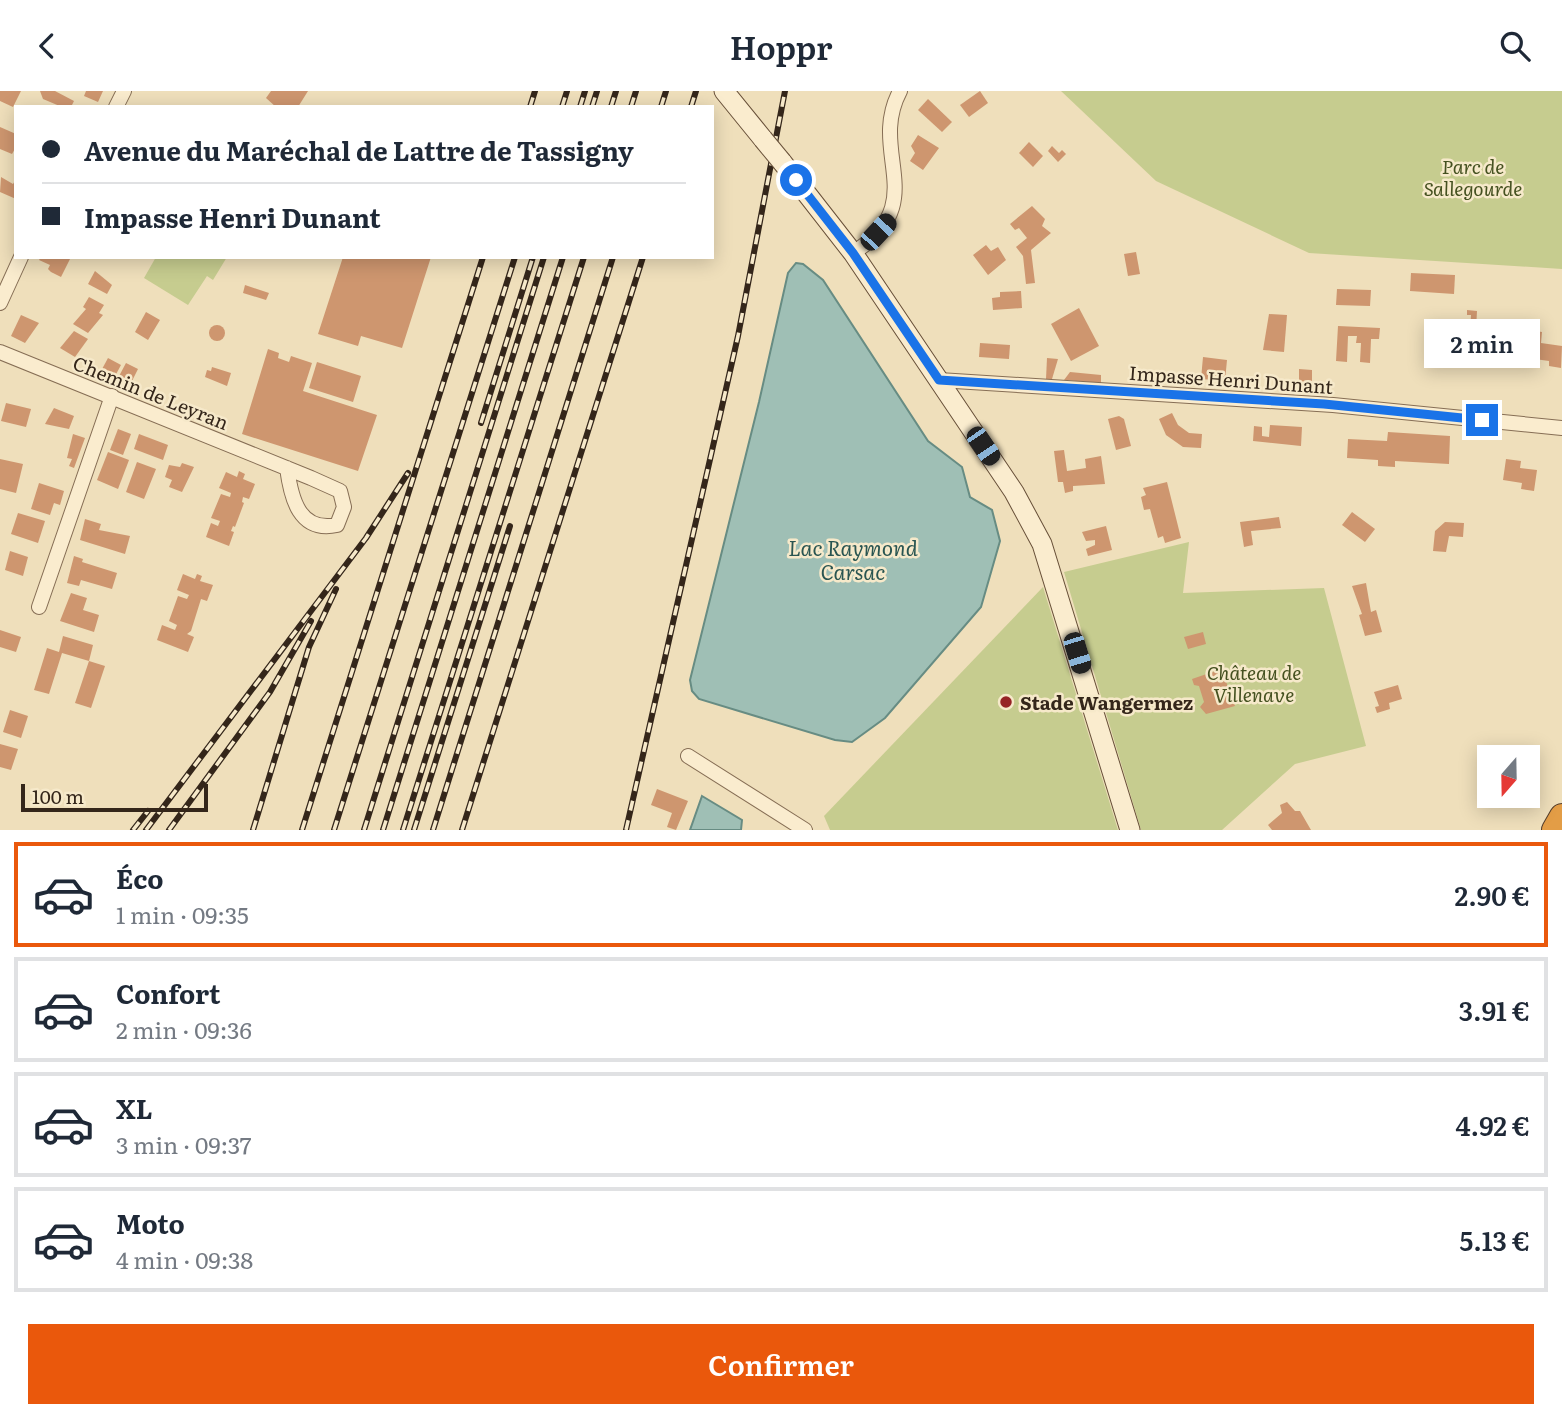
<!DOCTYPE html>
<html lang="fr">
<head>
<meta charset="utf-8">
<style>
	body { margin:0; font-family:Literata,serif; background:#f6f6f7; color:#1f2937; height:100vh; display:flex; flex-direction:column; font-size:26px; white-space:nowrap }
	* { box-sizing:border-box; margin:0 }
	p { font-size:23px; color:#747a83 }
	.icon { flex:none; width:38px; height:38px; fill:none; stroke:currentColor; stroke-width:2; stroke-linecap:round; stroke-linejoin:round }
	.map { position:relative; height:739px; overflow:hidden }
	.side { display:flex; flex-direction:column; background:#fff; flex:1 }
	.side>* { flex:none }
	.banner { position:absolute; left:14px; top:14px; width:700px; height:154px; border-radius:0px; box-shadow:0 4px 18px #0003; display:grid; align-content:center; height:154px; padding:0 28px; background:#fff }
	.needle { width:46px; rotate:200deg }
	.buttons { position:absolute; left:1477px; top:654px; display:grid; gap:14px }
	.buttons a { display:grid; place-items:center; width:63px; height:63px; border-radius:0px; background:#fff; box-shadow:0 4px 18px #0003; font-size:35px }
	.scale { position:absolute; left:21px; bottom:18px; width:187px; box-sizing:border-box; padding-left:7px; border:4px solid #34261a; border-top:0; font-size:19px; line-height:24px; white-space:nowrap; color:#34261a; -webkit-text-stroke:5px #f6e9ca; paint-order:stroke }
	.end { position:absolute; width:32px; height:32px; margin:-16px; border:9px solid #1a73e8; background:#fff; box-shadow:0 0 0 4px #fff }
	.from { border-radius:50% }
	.bubble { position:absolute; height:49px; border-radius:0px; background:#fff; box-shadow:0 4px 18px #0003; font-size:23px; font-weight:600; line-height:49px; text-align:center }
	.car { position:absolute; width:21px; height:42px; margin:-21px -10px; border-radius:9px; box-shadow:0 0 5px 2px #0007; background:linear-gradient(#222 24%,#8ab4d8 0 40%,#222 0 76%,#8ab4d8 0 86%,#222 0) }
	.banner b { display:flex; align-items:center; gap:24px; height:66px; font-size:26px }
	.banner b+b { border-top:2px solid #e0e1e3 }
	.banner i { width:18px; height:18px; background:#1f2937 }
	ul { padding:12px 0 0; list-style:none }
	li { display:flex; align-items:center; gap:21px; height:105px; margin:0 14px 10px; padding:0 14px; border:4px solid #e0e1e3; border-radius:0px }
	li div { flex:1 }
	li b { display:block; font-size:26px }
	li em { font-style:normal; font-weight:600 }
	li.current { border-color:#ea580c }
	li>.icon { width:63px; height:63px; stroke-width:1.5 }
	.primary-button { display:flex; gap:14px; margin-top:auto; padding:14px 28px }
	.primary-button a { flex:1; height:80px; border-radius:0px; background:#ea580c; color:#fff; font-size:28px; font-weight:600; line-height:80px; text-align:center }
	header { display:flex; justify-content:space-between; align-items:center; height:91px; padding:0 28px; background:#fff; font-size:32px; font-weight:600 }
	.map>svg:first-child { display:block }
</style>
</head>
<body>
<header><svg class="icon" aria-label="back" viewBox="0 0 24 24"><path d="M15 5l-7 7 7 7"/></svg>Hoppr<svg class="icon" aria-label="search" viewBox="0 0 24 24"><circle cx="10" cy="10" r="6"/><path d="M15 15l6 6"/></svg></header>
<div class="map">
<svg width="1562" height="739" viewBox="0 0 1562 739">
	<rect width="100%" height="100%" fill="#efdfbb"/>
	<g fill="#c6cc8f">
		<polygon points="1061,0 1562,0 1562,178 1309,162 1156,90"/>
		<polygon points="156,166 227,166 213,189 207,185 188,214 144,187"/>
		<polygon points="1189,451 1183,502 1324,497 1366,655 1295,673 1222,739 1141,739 1064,481"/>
		<polygon points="1043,496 1118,739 830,739 824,725"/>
	</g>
	<g fill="#9fbfb5" stroke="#678c83" stroke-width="2">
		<polygon points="796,172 803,173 823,189 928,350 962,376 970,406 992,419 1000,450 981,516 885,627 852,651 835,649 699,608 692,600 690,589 759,311 788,182"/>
		<polygon points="702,705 742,729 741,739 690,739"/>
	</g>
	<g fill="#ce966f">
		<polygon points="0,0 21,0 13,16 0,10"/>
		<polygon points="40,0 55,0 74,10 71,16 62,16 43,8"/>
		<polygon points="86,0 103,0 98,11 84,5"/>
		<polygon points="271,0 308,0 298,16 276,16 266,7"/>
		<polygon points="980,0 988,12 969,26 960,14"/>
		<polygon points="928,8 952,31 942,41 918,19"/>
		<polygon points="0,36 16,43 16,56 12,63 0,58"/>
		<polygon points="918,44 939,57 923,79 910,70 915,62 911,55"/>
		<polygon points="1029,51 1043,65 1033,76 1019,62"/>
		<polygon points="1052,55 1059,62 1062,59 1066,63 1058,71 1048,60"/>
		<polygon points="1,86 13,93 16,88 16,108 0,101"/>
		<polygon points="1032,115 1045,128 1042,135 1051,142 1031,159 1035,192 1026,193 1023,165 1016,156 1027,147 1019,137 1015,139 1010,133"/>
		<polygon points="986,154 991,160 998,156 1006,169 988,184 973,164"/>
		<polygon points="1136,161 1140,183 1128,185 1124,163"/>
		<polygon points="41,166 71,166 61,186 51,181 48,178 50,174 39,169"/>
		<polygon points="343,166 431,166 402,257 361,245 358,255 318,243"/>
		<polygon points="95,180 112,194 107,203 88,193"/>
		<polygon points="1411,182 1455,184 1454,203 1410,200"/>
		<polygon points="245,194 269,202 266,209 243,202"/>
		<polygon points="1337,198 1371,199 1370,215 1336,214"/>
		<polygon points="1021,200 1022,217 993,219 992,207 1000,206 1000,201"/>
		<polygon points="89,206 104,214 99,222 103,224 88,242 73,233 86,218 83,216"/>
		<polygon points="1079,217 1099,255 1071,270 1051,233"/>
		<polygon points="1467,219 1477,220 1476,239 1470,239 1471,224 1467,224"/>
		<polygon points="146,221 160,229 148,249 135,241"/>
		<polygon points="1269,223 1287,224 1284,261 1263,259"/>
		<polygon points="21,224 39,232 25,252 11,245"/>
		<polygon points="1429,231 1442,232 1442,239 1452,240 1452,232 1465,233 1464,253 1428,251"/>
		<circle cx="217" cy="242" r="8"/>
		<polygon points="1338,235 1380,237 1379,248 1371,248 1370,272 1360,271 1361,252 1356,252 1357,245 1348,245 1347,271 1336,270"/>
		<polygon points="1524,238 1542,241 1541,252 1562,255 1561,277 1549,275 1549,270 1521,266"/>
		<polygon points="74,240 88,248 75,266 60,257"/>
		<polygon points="980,252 1010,254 1009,268 979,266"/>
		<polygon points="268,258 279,262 278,267 289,271 291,265 312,272 303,300 377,324 358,380 242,343"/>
		<polygon points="1203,266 1227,269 1225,290 1201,288"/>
		<polygon points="108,267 121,274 114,287 101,280"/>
		<polygon points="1047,267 1058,268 1052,288 1046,288"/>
		<polygon points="317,271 361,285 353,311 309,297"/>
		<polygon points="126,272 138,278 130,294 118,287"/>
		<polygon points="212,276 231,282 227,295 205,286 207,279 211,280"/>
		<polygon points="1299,278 1312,279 1312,296 1299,296"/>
		<polygon points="1070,281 1101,284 1101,292 1064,289"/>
		<polygon points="6,312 31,318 26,336 1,330"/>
		<polygon points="54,317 74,325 69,338 45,333"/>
		<polygon points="1172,322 1178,334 1189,342 1202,343 1201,357 1183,356 1166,344 1159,328"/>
		<polygon points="1119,325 1124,328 1131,355 1116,359 1108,328"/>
		<polygon points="1270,334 1302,336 1301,355 1253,350 1254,335 1262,336 1262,345 1269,346"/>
		<polygon points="118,338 131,343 123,364 110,359"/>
		<polygon points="1388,341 1450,345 1449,373 1395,370 1395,376 1378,375 1378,369 1347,367 1348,348 1387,350"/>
		<polygon points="73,343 85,347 74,377 69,375 72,368 67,367"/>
		<polygon points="139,343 168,354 163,369 134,358"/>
		<polygon points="1064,359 1067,380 1086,377 1085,368 1101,365 1105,393 1073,395 1073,400 1065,402 1063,391 1058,391 1054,360"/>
		<polygon points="108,361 129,369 118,398 97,389"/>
		<polygon points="0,368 23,373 16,402 0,398"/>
		<polygon points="1506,368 1521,370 1520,377 1537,379 1534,400 1521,398 1522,392 1503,389"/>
		<polygon points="137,371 156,378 144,408 126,401"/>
		<polygon points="182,372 194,376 182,401 169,396 172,389 165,386 169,374 180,376"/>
		<polygon points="239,380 245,383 243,388 255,393 249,408 243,406 242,411 244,412 235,436 233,435 231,440 234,441 229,455 206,446 211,432 218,435 220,430 211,427 221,403 230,406 231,402 219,397 226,381 237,386"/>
		<polygon points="1167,391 1181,447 1165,452 1163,445 1158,447 1150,418 1144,419 1141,406 1146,404 1143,397"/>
		<polygon points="39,392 64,400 60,414 54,412 50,424 31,418"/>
		<polygon points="1352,421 1375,438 1365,451 1342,434"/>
		<polygon points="18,422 45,430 38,452 11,443"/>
		<polygon points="1279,426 1281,437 1251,440 1253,454 1244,456 1240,431"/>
		<polygon points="85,428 101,433 99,439 130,445 125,463 80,449"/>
		<polygon points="1445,431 1464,432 1463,446 1449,445 1446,461 1433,460 1435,440"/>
		<polygon points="1106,435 1112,459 1088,465 1086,458 1095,454 1095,449 1086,450 1082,441"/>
		<polygon points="10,460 28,466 23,485 5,479"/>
		<polygon points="74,465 83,468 82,471 117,482 112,498 81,489 79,495 67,492"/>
		<polygon points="183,483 195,488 197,483 202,485 200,490 213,494 207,510 201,508 191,540 187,543 194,546 188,561 157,549 162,534 175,539 177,534 169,530 178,505 187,508 189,504 177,499"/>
		<polygon points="1366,492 1371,521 1376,519 1382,541 1365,545 1359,524 1362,523 1352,495"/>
		<polygon points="71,502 87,507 83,519 99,524 94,541 60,530"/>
		<polygon points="0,539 21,546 16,561 0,556"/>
		<polygon points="1203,541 1206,553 1188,558 1184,546"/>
		<polygon points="63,545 93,554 89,570 62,562 49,603 34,599 47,557 59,561"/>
		<polygon points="89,570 105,575 91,617 75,612"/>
		<polygon points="1224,577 1229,605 1232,604 1235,615 1206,623 1200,616 1204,611 1199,595 1194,594 1192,588"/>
		<polygon points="1398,594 1402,608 1389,612 1390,618 1377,622 1375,616 1379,615 1374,601"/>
		<polygon points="10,619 28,625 21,647 3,641"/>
		<polygon points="0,653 18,658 11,679 0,676"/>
		<polygon points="657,698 688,710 676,739 667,736 672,722 651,714"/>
		<polygon points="1287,711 1295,720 1300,720 1311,739 1272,739 1268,734 1282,722 1280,714"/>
	</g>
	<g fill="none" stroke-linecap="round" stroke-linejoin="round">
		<defs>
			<g id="street">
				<polyline points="116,16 124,0"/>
				<path d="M853,162C933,111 867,62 900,0"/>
				<polyline points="0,212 21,166"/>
				<path d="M0,261L311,387L340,400L344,416L337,434C299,442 291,407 287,377"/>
				<polyline points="939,289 1333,314 1562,337"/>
				<polyline points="39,516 112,305"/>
				<polyline points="688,665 805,739"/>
			</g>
			<g id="secondary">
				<polyline points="724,0 763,48"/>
				<polyline points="782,71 853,162 1014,401 1042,453 1130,739"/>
			</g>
			<polyline id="highway" points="1554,739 1562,725"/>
		</defs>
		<use href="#street" stroke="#866e55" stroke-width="16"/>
		<use href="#secondary" stroke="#674f38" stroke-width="21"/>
		<use href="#highway" stroke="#533c2a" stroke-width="26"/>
		<use href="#street" stroke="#faecce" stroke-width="14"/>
		<use href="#secondary" stroke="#faecce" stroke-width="19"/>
		<use href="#highway" stroke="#e39d46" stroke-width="24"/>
		<defs>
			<g id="rail">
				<polyline points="530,16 535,0"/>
				<polyline points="562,16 567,0"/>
				<polyline points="580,16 585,0"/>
				<polyline points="592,16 597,0"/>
				<polyline points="611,16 616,0"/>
				<polyline points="631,16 636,0"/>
				<polyline points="661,16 666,0"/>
				<polyline points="691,16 696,0"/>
				<polyline points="481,332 533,166"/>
				<polyline points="133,739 148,720"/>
				<polyline points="146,739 366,447 408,382"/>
				<polyline points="169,739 270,601 311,530"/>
				<polyline points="253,739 309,556 336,498"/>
				<polyline points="302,739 483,166"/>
				<polyline points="334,739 515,166"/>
				<polyline points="364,739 544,166"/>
				<polyline points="383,739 563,166"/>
				<polyline points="403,739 584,166"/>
				<polyline points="414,739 510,435"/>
				<polyline points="433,739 613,166"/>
				<polyline points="462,739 643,166"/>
				<polyline points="626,739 738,245 785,0"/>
			</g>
		</defs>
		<use href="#rail" stroke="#34261a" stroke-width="6"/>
		<use href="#rail" stroke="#f6e9ca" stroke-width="3.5" stroke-dasharray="10" stroke-linecap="butt"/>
		<defs>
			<polyline id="secondary-bridge" points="763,48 782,71"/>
		</defs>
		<use href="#secondary-bridge" stroke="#674f38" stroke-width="21" stroke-linecap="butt"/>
		<use href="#secondary-bridge" stroke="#faecce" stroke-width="19"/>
	</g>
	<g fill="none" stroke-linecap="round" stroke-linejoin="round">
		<polyline stroke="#1a73e8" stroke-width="9" points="796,89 853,162 939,289 1324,313 1482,329"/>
	</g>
	<circle fill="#962325" stroke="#f6e9ca" stroke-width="2.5" cx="1006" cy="611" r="7"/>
	<g text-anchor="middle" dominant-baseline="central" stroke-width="5" stroke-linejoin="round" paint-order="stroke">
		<g font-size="19" font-style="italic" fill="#455120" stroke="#f6e9ca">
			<text x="1473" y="75">Parc de<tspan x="1473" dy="22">Sallegourde</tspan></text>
			<text x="1254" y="581">Château de<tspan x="1254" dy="22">Villenave</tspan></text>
		</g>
		<g font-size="19" fill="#34261a" stroke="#f6e9ca">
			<text transform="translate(1231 288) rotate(4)">Impasse Henri Dunant</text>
			<text transform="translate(151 301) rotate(22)">Chemin de Leyran</text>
		</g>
		<g font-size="19" font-weight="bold" fill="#34261a" stroke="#f6e9ca" text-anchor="start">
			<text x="1020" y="611">Stade Wangermez</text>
		</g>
		<g font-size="21" font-style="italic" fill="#295551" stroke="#f6e9ca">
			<text x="853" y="455">Lac Raymond<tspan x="853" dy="24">Carsac</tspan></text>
		</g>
	</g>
</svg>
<div class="buttons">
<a><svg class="needle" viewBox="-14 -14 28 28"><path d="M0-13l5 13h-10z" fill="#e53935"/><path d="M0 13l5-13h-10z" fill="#747a83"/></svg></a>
</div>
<div class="scale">100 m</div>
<i class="end from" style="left:796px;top:89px"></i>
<i class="end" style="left:1482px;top:329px"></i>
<div class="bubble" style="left:1424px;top:228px;width:116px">2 min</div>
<i class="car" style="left:878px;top:141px;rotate:43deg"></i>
<i class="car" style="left:983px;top:355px;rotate:146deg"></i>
<i class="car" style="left:1077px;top:562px;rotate:163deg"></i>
<div class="banner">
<b><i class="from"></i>Avenue du Maréchal de Lattre de Tassigny</b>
<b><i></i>Impasse Henri Dunant</b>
</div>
</div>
<section class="side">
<ul>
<li class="current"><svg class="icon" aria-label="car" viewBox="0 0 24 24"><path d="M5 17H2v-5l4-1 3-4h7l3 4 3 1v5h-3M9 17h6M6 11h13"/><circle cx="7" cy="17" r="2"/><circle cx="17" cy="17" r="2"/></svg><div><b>Éco</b><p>1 min · 09:35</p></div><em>2.90 €</em></li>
<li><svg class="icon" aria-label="car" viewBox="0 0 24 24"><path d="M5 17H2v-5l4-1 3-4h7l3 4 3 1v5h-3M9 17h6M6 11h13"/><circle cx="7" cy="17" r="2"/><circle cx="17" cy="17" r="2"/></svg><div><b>Confort</b><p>2 min · 09:36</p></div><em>3.91 €</em></li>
<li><svg class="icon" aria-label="car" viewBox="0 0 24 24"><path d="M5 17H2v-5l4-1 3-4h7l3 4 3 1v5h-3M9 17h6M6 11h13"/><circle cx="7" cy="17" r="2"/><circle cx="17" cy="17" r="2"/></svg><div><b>XL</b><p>3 min · 09:37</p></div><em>4.92 €</em></li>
<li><svg class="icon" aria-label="car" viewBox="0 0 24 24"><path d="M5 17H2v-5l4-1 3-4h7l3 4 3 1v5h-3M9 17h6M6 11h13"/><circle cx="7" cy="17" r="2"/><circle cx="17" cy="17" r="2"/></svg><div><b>Moto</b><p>4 min · 09:38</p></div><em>5.13 €</em></li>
</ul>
<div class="primary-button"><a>Confirmer</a></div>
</section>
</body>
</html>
